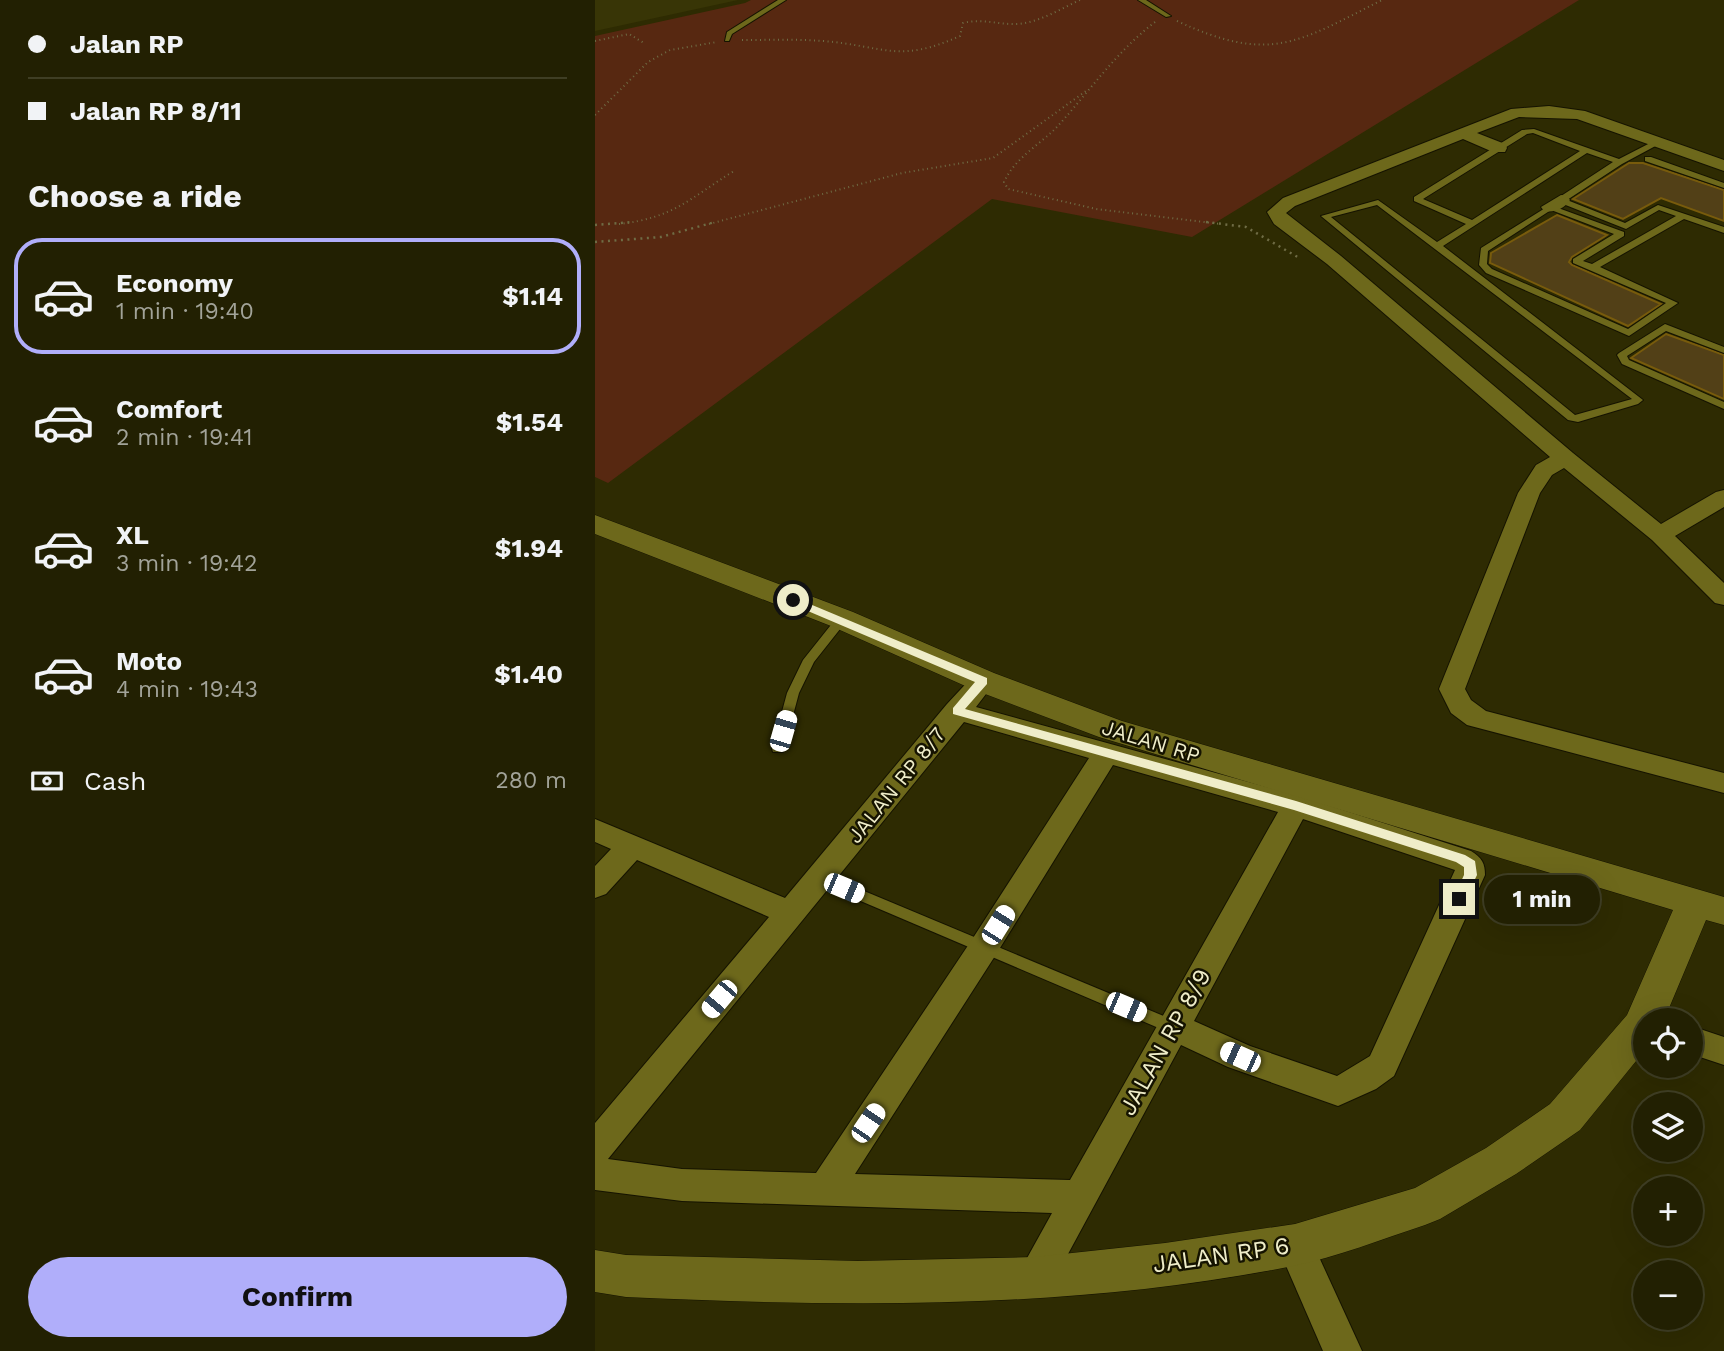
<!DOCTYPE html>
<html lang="en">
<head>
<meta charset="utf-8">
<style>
	body { margin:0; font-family:"Work Sans",sans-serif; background:#2e2d11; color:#f1f3f6; height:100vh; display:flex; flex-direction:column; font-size:26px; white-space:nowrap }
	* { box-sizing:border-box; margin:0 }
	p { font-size:23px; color:#a2a399 }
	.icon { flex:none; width:38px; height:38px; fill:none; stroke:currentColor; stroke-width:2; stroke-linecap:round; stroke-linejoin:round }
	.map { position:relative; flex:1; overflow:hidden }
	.panel { display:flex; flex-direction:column; background:#222002; width:595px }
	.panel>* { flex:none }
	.top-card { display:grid; align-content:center; height:154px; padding:0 28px; background:#222002 }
	.tools { position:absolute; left:1038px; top:1008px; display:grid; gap:14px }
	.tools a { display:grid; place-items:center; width:70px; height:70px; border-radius:50%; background:#222002; box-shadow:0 7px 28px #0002,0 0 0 2px #3f3e24; font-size:35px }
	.end { position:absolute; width:32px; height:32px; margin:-16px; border:9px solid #efedc9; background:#111; box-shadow:0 0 0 4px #111 }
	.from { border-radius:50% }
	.bubble { position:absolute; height:49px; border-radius:24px; background:#222002; box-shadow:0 7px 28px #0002,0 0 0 2px #3f3e24; font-size:23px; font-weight:700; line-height:49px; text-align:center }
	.car { position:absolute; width:21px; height:42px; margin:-21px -10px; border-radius:9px; box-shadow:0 0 5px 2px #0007; background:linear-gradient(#fff 24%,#345 0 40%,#fff 0 76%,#345 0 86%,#fff 0) }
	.top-card b { display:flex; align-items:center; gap:24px; height:66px; font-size:26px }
	.top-card b+b { border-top:2px solid #3f3e24 }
	.top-card i { width:18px; height:18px; background:#f1f3f6 }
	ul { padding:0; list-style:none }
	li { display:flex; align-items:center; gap:21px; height:116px; margin:0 14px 10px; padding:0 14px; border:4px solid transparent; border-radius:28px }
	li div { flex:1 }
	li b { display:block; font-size:26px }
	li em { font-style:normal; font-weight:700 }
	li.current { border-color:#b0aefa }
	li>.icon { width:63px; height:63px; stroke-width:1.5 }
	h2 { padding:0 28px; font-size:32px; line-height:84px }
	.pay { display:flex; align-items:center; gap:18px; height:77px; padding:0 28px; font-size:26px }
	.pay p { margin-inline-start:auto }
	.button { display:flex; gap:14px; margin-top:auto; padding:14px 28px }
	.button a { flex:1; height:80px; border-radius:42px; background:#b0aefa; color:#111; font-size:28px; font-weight:700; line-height:80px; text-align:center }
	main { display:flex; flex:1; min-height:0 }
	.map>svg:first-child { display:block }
</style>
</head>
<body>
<main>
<section class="panel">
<div class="top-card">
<b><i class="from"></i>Jalan RP</b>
<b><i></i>Jalan RP 8/11</b>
</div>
<h2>Choose a ride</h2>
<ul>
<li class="current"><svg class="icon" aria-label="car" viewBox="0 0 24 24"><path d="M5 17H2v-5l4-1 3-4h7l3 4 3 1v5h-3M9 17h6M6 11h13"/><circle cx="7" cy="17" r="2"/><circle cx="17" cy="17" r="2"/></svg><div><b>Economy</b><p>1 min · 19:40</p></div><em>$1.14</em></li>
<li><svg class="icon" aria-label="car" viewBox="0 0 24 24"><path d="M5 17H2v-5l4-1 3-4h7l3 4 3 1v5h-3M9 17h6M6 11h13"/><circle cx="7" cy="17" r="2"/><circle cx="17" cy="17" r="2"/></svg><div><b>Comfort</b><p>2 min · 19:41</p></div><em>$1.54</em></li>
<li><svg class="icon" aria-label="car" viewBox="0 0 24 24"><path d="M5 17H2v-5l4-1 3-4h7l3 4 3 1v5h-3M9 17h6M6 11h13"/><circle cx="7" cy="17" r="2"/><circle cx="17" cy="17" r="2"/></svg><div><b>XL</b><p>3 min · 19:42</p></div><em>$1.94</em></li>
<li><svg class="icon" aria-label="car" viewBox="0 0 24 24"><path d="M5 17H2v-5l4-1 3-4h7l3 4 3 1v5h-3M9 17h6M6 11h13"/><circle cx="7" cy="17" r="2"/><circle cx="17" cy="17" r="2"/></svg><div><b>Moto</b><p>4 min · 19:43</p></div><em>$1.40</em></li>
</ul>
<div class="pay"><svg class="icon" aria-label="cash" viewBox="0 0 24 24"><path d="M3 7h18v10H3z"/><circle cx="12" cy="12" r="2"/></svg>Cash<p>280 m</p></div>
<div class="button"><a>Confirm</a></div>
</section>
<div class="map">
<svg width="1129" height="1351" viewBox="0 0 1129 1351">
	<rect width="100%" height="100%" fill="#2e2b02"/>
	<polygon fill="#383506" points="0,0 143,0 0,31"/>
	<polygon fill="#572811" points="156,0 984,0 597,237 397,199 13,483 0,477 0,36 150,3"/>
	<g fill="#524017" stroke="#785b0c" stroke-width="2">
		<polygon points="1034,163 1048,163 1129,190 1129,221 1066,198 1028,219 978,199"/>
		<polygon points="962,215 1012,235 977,257 974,262 977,265 1066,304 1033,326 895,263 896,253"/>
		<polygon points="1071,334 1129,355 1129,399 1036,358"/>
	</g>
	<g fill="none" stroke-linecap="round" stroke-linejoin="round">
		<defs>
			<g id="service">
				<polygon points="183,0 191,0 137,34 134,41 130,41 132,32"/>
				<polygon points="543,0 551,0 576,16 571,17"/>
				<path d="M939,129L1024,159L1059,141L1066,143L1027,164L972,200L1030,223L1063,205L1129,227V233L1089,219L1005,267L1083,303L1034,336L891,273L884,265L886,248L955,205L1029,232V236L988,261L997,264L1081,216L1064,210L1031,229L963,202V198L1018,162L992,153L848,246L1048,400L1043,404L983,422L973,420L726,216L783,200L842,242L871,224L819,201V197L927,130ZM938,133L985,151L877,220L828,199L932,134ZM782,205L1037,399L980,415L736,217ZM956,210L1019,234L978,259V263L1071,303L1033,329L897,269L892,264L893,251Z"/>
				<polygon points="1050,157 1056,157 1129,183 1129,188 1050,161"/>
				<polygon points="1070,324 1129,347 1129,353 1071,331 1032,356 1034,360 1129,402 1129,409 1027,364 1022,355 1024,353"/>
				<polygon points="247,615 253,619 219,662 204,693 189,749 188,752 178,752 177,749 192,693 208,660 243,616"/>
				<polygon points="226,873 583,1022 586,1027 583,1032 578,1033 573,1032 221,882 219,878 221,874"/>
			</g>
			<g id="minor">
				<polygon points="954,106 990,111 1129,160 1129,171 982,119 924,117 882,133 910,144 912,148 910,152 898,152 868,139 700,206 691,213 746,256 978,453 1066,524 1121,492 1129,490 1129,507 1080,536 1129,583 1129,605 1120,603 1057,540 969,468 957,475 945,493 870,689 876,700 891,711 1129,773 1129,793 872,725 856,713 844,689 923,493 941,465 955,457 732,264 679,224 672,212 688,198 916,109"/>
				<path d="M966,195L972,196L975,200C969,209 959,213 949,211L946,207Z"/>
				<path d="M388,672L397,675L401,681L381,707L701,795L876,851C887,858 890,863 890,875L799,1076L781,1089L743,1106L633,1067L586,1045L453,1291L440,1296L427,1291L421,1278L457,1213L87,1201L0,1190V1123L174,917L42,860L11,894L0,898V866L16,849L0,842V819L190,898L352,704L379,675ZM369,722L494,758L378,938L221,1173L87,1169L13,1159ZM518,765L683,812L475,1180L260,1174L400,956ZM708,819L860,870L775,1056L742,1076L655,1046L599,1021Z"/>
				<polygon points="1096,1026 1129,1037 1129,1065 1096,1054"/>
				<polygon points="700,1228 713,1233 767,1351 728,1351 682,1245 687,1233"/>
			</g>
			<path id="tertiary" d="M0,515L258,612L399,673L527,721L1129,897V925L1111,920L1069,1020H1050V1050L985,1130L921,1174L845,1219L830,1225C787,1239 742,1257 698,1266C479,1310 253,1307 31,1297L0,1292V1250L31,1255L263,1261L440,1257L570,1243L700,1224L820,1188L891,1148L955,1104L1032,1015L1078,910L504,737L377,689L236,626L0,534Z"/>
		</defs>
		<use href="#service" stroke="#151300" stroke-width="2"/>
		<use href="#minor" stroke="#151300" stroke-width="2"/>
		<use href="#tertiary" stroke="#151300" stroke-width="1"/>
		<g stroke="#6f6c45" stroke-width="2" stroke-dasharray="1 3.5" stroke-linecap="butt">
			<path d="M582,21C675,64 702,43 787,0"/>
			<path d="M560,22C521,52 494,92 461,128C444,145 419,159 409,182L413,189L501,209L626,224"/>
			<path d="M147,40C174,40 201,39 228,41C290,46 303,64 365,36L368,23C387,18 404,25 423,24C445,22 465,9 485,0"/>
			<polyline points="0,41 34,34 49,43"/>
			<polyline points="0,115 53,62 75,50 122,42"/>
			<path d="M24,224C79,218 95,198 139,171"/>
			<polyline points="114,224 307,173 398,158 491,91"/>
		</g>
		<g stroke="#6f6c45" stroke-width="2.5" stroke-dasharray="2 4.5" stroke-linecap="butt">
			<polyline points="611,222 651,227 706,259"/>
			<polyline points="0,225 38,222"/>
			<polyline points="0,242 66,237 120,222"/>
		</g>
		<use href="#service" fill="#6d681b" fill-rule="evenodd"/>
		<use href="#minor" fill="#6d681b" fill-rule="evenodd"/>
		<use href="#tertiary" fill="#6d681b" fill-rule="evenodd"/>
	</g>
	<polygon fill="#efedc9" points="198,597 392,678 392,684 370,709 701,801 870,855 880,861 882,875 869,902 864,904 858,899 869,875 869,867 861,862 699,810 358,714 358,708 380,682 194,603 192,600"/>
	<g text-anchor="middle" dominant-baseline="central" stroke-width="5" stroke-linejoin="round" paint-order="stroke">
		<g font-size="21" fill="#efedc9" stroke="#151300">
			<text transform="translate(556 741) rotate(17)">JALAN RP</text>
			<text transform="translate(301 785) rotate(-51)">JALAN RP 8/7</text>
		</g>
		<g font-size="24" fill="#efedc9" stroke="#151300">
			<text transform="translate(570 1042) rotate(-61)">JALAN RP 8/9</text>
			<text transform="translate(626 1255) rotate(-8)">JALAN RP 6</text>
		</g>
	</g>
</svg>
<div class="tools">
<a><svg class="icon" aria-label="locate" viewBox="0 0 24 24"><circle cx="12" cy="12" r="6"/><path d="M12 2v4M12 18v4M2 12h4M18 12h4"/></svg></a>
<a><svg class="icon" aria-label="layers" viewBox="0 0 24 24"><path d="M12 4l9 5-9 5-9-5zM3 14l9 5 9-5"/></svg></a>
<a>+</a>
<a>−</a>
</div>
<i class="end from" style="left:198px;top:600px"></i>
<i class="end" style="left:864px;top:899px"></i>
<div class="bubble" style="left:889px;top:875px;width:116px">1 min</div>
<i class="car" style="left:188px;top:731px;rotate:16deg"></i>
<i class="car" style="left:249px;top:888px;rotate:113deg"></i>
<i class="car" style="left:403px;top:925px;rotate:32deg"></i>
<i class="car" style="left:124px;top:999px;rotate:220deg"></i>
<i class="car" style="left:531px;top:1007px;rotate:113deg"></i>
<i class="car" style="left:645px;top:1057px;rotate:294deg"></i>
<i class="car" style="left:273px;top:1123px;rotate:34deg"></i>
</div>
</main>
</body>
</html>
